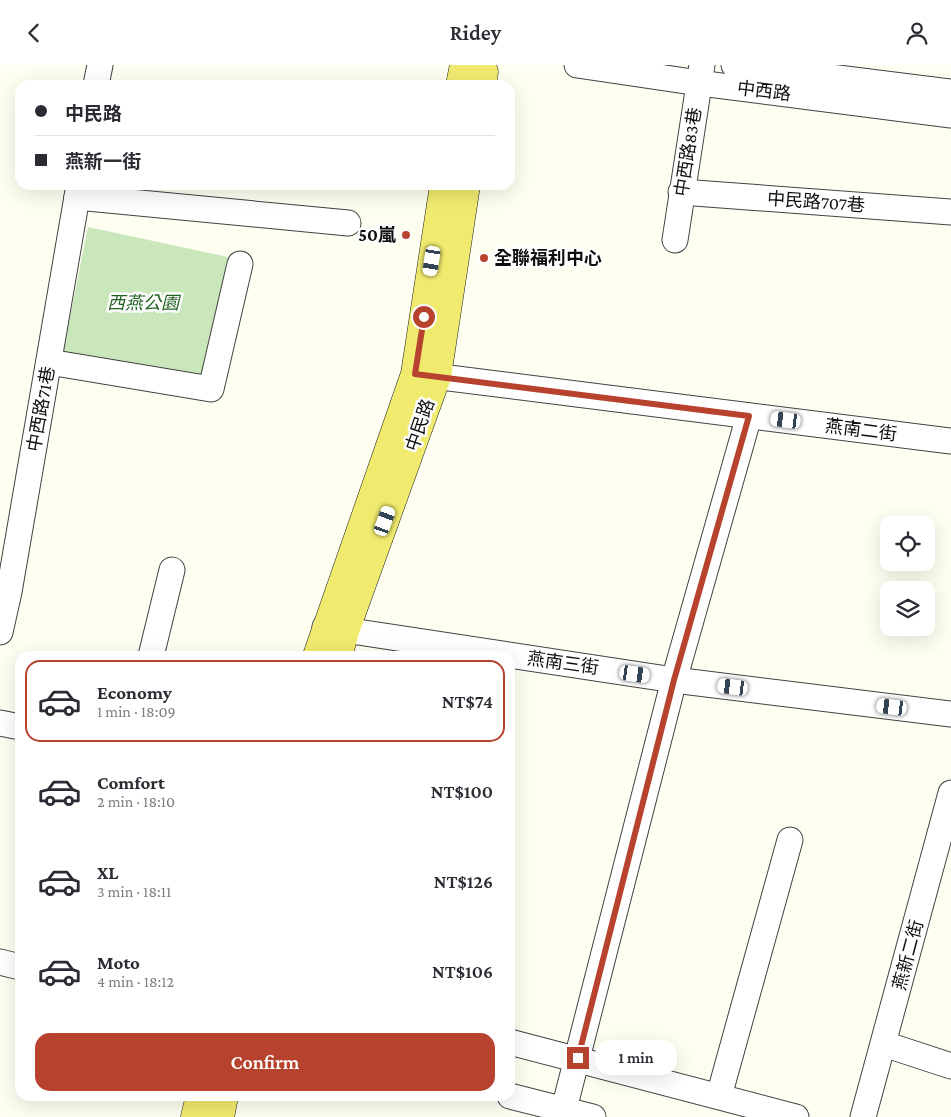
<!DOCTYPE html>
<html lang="en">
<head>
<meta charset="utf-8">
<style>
	body { margin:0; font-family:"Crimson Pro","Noto Sans TC",serif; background:#f7f7f7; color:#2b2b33; height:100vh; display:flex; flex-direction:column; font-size:19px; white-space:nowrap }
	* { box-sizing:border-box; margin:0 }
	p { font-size:16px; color:#7c7c81 }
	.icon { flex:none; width:28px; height:28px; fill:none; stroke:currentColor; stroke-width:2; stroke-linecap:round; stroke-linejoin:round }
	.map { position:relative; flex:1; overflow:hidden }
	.details { position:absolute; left:15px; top:586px; width:500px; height:450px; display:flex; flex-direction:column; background:#fff; border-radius:15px; box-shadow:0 5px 20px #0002 }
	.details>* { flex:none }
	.banner { position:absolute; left:15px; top:15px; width:500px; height:110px; border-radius:15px; box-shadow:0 5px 20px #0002; display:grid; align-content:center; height:110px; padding:0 20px; background:#fff }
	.tools { position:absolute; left:880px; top:451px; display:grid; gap:10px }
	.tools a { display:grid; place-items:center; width:55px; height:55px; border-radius:10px; background:#fff; box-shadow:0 5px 20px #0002; font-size:25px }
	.end { position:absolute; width:22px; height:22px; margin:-11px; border:6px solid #b7432e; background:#fff; box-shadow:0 0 0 2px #fff }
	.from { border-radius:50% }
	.bubble { position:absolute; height:35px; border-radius:15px; background:#fff; box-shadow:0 5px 20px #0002; font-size:16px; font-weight:600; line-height:35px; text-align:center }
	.car { position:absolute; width:15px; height:30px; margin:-15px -8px; border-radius:6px; box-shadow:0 0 4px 1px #0007; background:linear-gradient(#fff 24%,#345 0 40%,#fff 0 76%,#345 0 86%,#fff 0) }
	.banner b { display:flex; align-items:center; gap:18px; height:48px; font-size:19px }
	.banner b+b { border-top:1px solid #e1e1e2 }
	.banner i { width:12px; height:12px; background:#2b2b33 }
	ul { padding:9px 0 0; list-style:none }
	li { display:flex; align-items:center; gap:15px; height:82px; margin:0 10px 8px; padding:0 10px; border:2px solid transparent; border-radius:15px }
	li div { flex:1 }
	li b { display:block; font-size:19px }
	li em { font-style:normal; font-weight:600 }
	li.selected { border-color:#b7432e }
	li>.icon { width:45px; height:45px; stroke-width:1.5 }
	.primary-button { display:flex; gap:10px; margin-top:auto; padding:10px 20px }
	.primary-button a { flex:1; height:58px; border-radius:15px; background:#b7432e; color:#fff; font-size:20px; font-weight:600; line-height:58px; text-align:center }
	header { display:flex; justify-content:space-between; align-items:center; height:65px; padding:0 20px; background:#fff; font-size:22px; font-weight:600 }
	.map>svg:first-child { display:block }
</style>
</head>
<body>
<header><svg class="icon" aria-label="back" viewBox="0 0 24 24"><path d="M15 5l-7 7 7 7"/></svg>Ridey<svg class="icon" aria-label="person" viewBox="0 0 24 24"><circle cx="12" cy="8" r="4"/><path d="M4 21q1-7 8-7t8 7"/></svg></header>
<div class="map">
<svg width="951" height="1052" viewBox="0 0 951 1052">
	<rect width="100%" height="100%" fill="#fefef1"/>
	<polygon fill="#cae7bc" points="88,162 228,192 202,313 63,287"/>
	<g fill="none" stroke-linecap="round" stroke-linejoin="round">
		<defs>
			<g id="minor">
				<polyline points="577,0 699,18 951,50"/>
				<polyline points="734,0 951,27"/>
				<polyline points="96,20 100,0"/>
				<polyline points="681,127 951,147"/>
				<polyline points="77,132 348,158"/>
				<polyline points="675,175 702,0"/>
				<polyline points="49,297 211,324 240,199"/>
				<polyline points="417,309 951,376"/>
				<polyline points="325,562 674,615 951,649"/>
				<polyline points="0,567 9,527 79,120"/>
				<polyline points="151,591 172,505"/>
				<polyline points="0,658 20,662"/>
				<polyline points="0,897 20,902"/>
				<polyline points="510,977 796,1052"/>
				<polyline points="884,979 951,1001"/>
				<polyline points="510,1031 593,1052"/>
				<polyline points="719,1031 790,775"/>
				<polyline points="564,1044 674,615 749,351"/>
				<polyline points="863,1052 951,728"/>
			</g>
			<g id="major">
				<polyline points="481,0 484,7 482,20"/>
				<polyline points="460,20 464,0"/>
				<polyline points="317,591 415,309 444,120"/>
				<polyline points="338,591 345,566 437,311 466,120"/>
				<polyline points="195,1052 200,1031"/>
				<polyline points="220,1052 224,1031"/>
			</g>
		</defs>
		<use href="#minor" stroke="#424242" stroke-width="27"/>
		<use href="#major" stroke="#202020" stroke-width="29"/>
		<use href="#minor" stroke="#fff" stroke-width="25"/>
		<use href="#major" stroke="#f0eb6f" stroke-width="28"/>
	</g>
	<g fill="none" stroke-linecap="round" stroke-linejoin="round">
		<polyline stroke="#b7432e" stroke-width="6" points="424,252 415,309 749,351 674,615 578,993"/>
	</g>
	<g fill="#b7432e" stroke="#fff" stroke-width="2">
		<circle cx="406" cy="170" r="5"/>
		<circle cx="484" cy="193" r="5"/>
	</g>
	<g text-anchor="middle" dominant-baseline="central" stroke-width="5" stroke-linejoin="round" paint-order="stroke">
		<g font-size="18" fill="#0f0f0f" stroke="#fff">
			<text transform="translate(764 26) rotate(7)">中西路</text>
			<text transform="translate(688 87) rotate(-81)">中西路83巷</text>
			<text transform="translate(816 137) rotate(4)">中民路707巷</text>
			<text transform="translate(41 344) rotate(-80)">中西路71巷</text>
			<text transform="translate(420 360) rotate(-71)">中民路</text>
			<text transform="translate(861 365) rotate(7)">燕南二街</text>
			<text transform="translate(563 598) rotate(8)">燕南三街</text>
			<text transform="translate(908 890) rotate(-75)">燕新二街</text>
		</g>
		<g font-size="18" font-weight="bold" fill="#0f0f0f" stroke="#fff" text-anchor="end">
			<text x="396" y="170">50嵐</text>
			<text x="494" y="193" text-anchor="start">全聯福利中心</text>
		</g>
		<g font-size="18" font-style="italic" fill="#236322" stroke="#fff">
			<text x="143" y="238">西燕公園</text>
		</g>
	</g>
</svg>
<div class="tools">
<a><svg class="icon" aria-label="locate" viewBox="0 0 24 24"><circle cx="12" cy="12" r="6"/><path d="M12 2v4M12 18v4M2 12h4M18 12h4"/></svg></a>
<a><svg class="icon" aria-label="layers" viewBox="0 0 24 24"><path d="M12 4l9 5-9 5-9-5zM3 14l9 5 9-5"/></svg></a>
</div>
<i class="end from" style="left:424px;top:252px"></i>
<i class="end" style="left:578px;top:993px"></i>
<div class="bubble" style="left:595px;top:975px;width:82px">1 min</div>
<i class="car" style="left:432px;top:196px;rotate:189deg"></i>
<i class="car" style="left:786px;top:355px;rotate:277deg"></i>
<i class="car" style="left:385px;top:456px;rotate:20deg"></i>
<i class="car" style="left:635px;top:609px;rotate:98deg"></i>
<i class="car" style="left:733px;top:622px;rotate:277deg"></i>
<i class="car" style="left:892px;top:642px;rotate:277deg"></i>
<div class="banner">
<b><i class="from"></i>中民路</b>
<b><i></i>燕新一街</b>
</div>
<section class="details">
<ul>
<li class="selected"><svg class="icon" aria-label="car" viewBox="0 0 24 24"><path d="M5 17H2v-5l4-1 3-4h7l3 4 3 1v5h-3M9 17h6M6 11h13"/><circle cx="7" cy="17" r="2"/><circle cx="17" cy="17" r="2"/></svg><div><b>Economy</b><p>1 min · 18:09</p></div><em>NT$74</em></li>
<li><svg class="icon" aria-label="car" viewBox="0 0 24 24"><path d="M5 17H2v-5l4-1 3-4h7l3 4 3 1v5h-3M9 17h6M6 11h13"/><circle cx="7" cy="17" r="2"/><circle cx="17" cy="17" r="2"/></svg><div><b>Comfort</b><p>2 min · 18:10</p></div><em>NT$100</em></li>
<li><svg class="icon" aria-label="car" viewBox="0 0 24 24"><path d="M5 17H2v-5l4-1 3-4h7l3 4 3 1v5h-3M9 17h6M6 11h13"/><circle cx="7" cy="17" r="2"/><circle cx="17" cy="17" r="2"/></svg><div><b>XL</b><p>3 min · 18:11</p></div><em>NT$126</em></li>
<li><svg class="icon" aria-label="car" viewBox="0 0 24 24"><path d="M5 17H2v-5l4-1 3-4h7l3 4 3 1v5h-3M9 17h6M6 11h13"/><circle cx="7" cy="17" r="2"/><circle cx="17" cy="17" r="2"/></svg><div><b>Moto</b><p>4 min · 18:12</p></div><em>NT$106</em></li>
</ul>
<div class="primary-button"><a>Confirm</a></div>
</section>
</div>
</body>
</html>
